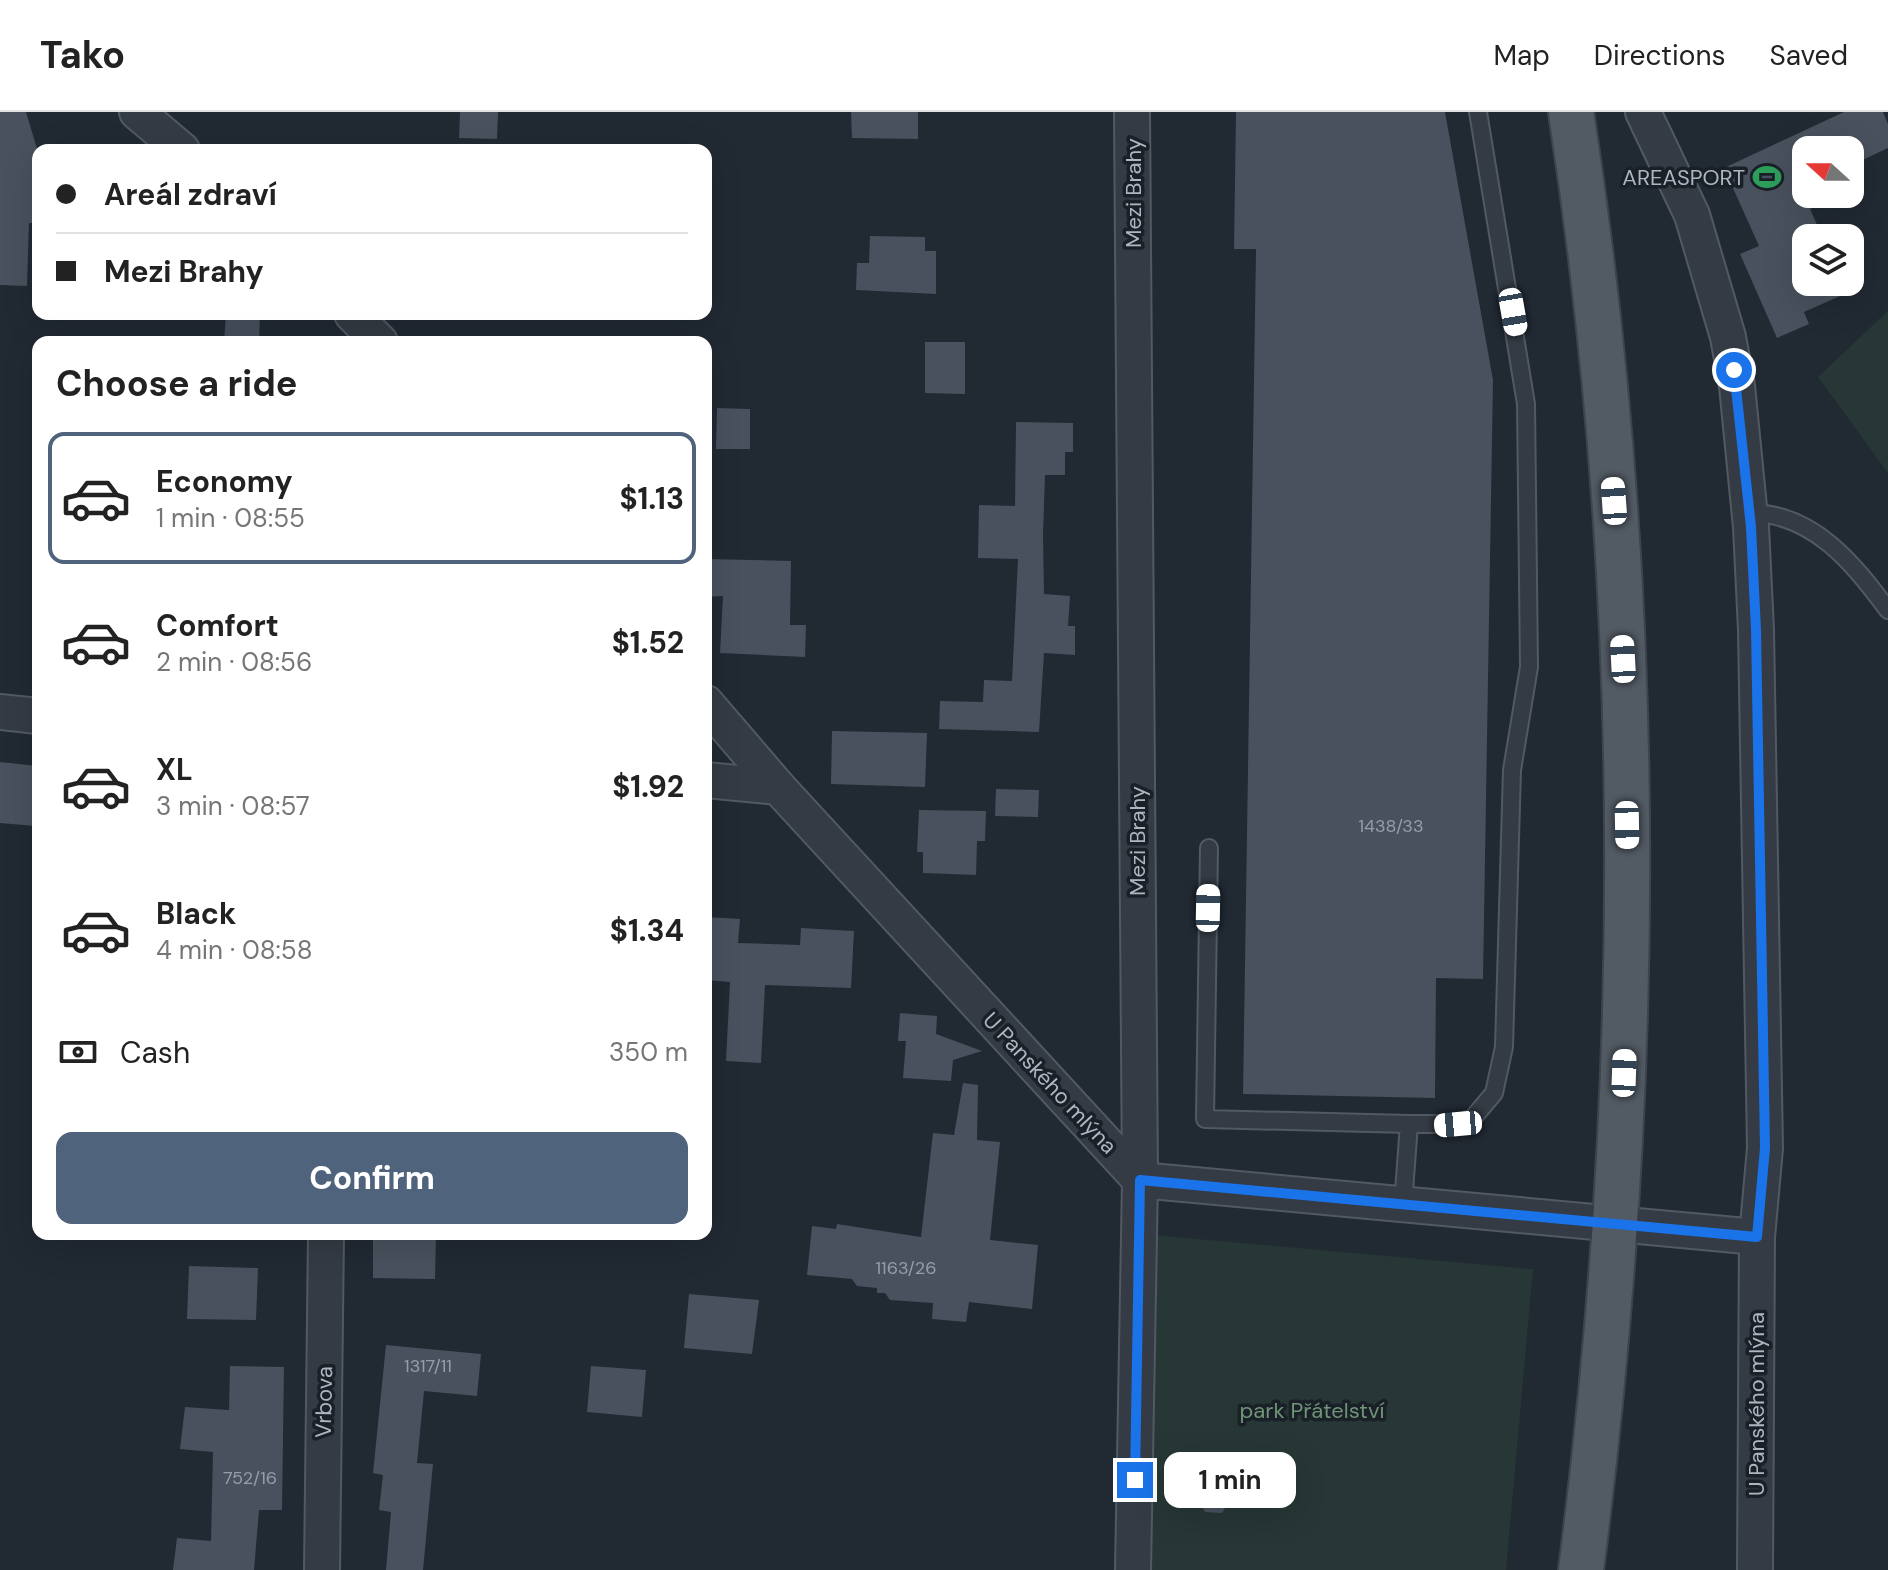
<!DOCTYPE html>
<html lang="en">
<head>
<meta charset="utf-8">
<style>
	body { margin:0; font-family:"DM Sans",sans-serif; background:#f2f2f2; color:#222; height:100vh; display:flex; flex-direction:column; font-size:30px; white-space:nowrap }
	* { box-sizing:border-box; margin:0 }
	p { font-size:26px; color:#767676 }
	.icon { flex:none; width:44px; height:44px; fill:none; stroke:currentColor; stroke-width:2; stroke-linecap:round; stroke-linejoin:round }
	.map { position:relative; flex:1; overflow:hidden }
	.panel { position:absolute; left:32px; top:224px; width:680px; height:904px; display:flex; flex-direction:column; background:#fff; border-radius:16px; box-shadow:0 8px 32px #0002 }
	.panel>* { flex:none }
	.banner { position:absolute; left:32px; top:32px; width:680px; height:176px; border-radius:16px; box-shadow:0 8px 32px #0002; display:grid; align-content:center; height:176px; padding:0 24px; background:#fff }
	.needle { width:52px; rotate:291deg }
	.fabs { position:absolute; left:1792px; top:24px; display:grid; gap:16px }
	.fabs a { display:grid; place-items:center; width:72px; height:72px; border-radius:16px; background:#fff; box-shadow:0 8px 32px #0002; font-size:40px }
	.end { position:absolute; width:36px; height:36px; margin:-18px; border:10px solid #1a73e8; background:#fff; box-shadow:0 0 0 4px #fff }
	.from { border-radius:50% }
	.bubble { position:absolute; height:56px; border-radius:16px; background:#fff; box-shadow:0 8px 32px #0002; font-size:26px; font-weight:700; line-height:56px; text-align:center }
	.car { position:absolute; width:24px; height:48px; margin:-24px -12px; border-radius:10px; box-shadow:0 0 6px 2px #0007; background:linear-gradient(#fff 24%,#345 0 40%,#fff 0 76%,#345 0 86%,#fff 0) }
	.banner b { display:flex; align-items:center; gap:28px; height:76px; font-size:30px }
	.banner b+b { border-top:2px solid #e0e0e0 }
	.banner i { width:20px; height:20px; background:#222 }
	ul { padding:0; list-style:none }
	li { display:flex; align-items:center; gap:24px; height:132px; margin:0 16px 12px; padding:0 8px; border:4px solid transparent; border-radius:16px }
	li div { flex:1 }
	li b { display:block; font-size:30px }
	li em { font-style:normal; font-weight:700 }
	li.active { border-color:#50637c }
	li>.icon { width:72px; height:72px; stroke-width:1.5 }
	h2 { padding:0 24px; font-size:36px; line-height:96px }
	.pay { display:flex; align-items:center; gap:20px; height:88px; padding:0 24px; font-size:30px }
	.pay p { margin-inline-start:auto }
	.cta { display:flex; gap:16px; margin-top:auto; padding:16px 24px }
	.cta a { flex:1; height:92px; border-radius:16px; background:#50637c; color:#fff; font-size:32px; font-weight:700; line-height:92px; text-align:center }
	header { display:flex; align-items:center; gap:48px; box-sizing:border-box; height:112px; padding:0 40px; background:#fff; border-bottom:2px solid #e0e0e0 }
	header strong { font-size:38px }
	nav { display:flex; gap:44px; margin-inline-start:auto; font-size:28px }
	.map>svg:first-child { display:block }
</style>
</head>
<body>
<header>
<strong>Tako</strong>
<nav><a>Map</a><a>Directions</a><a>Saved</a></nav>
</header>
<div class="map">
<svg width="1888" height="1458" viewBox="0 0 1888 1458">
	<rect width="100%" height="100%" fill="#212933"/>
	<g fill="#263736">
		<polygon points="1888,199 1888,361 1818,265"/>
		<polygon points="1152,1123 1533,1157 1506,1458 1147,1458"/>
	</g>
	<g fill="#48515d">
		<polygon points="0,0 26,0 38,40 38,111 29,111 27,174 0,173"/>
		<polygon points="460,0 498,0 497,27 459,26"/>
		<polygon points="851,0 918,0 918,27 852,26"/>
		<polygon points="1236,0 1445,0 1493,268 1483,867 1436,866 1435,986 1243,982 1256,137 1234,137"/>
		<polygon points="1844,0 1883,0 1888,12 1888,36 1850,54 1850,38 1806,38 1806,82 1809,82 1815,95 1810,97 1823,126 1806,126 1806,170 1842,170 1847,181 1804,200 1809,212 1777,226 1740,142 1759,134 1724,56"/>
		<polygon points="870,124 925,125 925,139 936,139 936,182 856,178 857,151 869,151"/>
		<polygon points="226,202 260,202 259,230 224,230"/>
		<polygon points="925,230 965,230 965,282 925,281"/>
		<polygon points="717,296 750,297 750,337 716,337"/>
		<polygon points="1016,310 1073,311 1073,340 1065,340 1065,363 1045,363 1043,423 1044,482 1070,484 1068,514 1075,514 1075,543 1044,541 1039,620 939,617 940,589 983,590 984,568 1012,569 1018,447 978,446 979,393 1015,394"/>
		<polygon points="706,447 791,449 790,513 806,513 805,545 720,541 723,484 706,485"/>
		<polygon points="832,619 927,621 925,675 831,672"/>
		<polygon points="0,650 38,654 35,714 0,711"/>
		<polygon points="996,677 1039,678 1038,705 995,704"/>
		<polygon points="919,698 986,699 985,729 977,729 976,763 923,761 923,740 917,740"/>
		<polygon points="706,805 740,807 738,831 800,833 801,816 854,819 851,876 765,873 761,951 726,949 730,870 706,868"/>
		<polygon points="900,901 937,904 936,922 982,939 953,948 951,969 903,966 906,929 898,929"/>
		<polygon points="963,971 978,973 977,1028 1000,1030 990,1128 1038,1133 1032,1197 969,1190 966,1210 932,1207 933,1191 890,1188 885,1181 877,1181 877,1176 857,1174 852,1167 807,1163 812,1114 836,1117 837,1112 921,1125 933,1021 954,1023"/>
		<polygon points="373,1122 436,1122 435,1167 373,1166"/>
		<polygon points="189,1154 258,1156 256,1208 187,1207"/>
		<polygon points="689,1182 759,1188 752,1242 684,1236"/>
		<polygon points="386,1233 481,1242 477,1284 424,1279 417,1351 433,1352 423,1458 386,1458 391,1400 379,1398 383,1363 373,1361"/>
		<polygon points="230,1254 284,1255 282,1398 259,1398 254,1458 173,1458 177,1426 211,1429 213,1340 180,1337 185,1295 229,1298"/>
		<polygon points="591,1254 646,1258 642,1305 587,1300"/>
		<polygon points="1207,1372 1223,1373 1230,1388 1222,1401 1205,1400 1198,1385"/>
	</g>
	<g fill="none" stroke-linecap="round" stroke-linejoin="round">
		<defs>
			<g id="service">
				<path d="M1750,401C1813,401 1853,451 1888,498"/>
				<polyline points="1209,736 1205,1007 1409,1012 1403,1093"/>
				<polyline points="1409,1012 1458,1012 1473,1006 1494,981 1504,935 1512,658 1529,555 1526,292 1478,0"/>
			</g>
			<g id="minor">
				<polyline points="137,0 182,38"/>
				<polyline points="1132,0 1140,1068 1133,1458"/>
				<polyline points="1643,0 1692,103 1728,225 1737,274 1751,415 1756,518 1765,1036 1757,1125 1755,1458"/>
				<polyline points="352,202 380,230"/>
				<polyline points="706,591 778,675 1140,1068 1757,1125"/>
				<polyline points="0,600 38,604"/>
				<polyline points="706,668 778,675"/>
				<polyline points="322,1458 326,1122"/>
			</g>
			<path id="primary" d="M1571,0C1645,483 1643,974 1581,1458"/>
		</defs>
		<use href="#service" stroke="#525962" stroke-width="20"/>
		<use href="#minor" stroke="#525962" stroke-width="38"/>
		<use href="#primary" stroke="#3e444e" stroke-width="48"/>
		<use href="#service" stroke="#343b44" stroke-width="16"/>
		<use href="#minor" stroke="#343b44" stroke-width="34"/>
		<use href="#primary" stroke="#525a64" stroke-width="44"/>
	</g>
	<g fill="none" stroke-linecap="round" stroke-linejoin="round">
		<polyline stroke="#1a73e8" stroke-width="10" points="1135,1368 1140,1068 1757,1125 1765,1036 1756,518 1751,415 1734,258"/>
	</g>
	<defs>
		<symbol id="stadium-bare" viewBox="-9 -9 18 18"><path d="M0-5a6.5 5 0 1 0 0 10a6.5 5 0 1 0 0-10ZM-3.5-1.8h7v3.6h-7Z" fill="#2e9e5b" stroke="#1a2028" stroke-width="2.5" paint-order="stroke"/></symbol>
	</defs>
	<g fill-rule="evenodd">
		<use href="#stadium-bare" x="1747" y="45" width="40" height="40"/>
	</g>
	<g text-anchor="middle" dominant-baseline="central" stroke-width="7" stroke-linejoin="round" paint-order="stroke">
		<g font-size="18" fill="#949da8">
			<text x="1391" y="714">1438/33</text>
			<text x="906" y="1156">1163/26</text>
			<text x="428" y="1254">1317/11</text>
			<text x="250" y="1366">752/16</text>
		</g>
		<g font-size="22" fill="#aeb6c1" stroke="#1a2028" text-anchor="end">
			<text x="1745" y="65">AREASPORT</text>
		</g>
		<g font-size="22" fill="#aeb6c1" stroke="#1a2028">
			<text transform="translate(1133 81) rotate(-90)">Mezi Brahy</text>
			<text transform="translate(1137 729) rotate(-90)">Mezi Brahy</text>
			<text transform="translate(1050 971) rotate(47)">U Panského mlýna</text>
			<text transform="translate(324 1290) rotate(-89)">Vrbova</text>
			<text transform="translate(1756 1292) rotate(-90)">U Panského mlýna</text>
		</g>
		<g font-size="22" fill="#709477" stroke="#1a2028">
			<text x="1312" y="1298">park Přátelství</text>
		</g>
	</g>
</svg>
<div class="fabs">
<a><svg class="needle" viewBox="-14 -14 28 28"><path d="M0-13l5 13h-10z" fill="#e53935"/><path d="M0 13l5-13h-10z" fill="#767676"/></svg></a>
<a><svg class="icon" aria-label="layers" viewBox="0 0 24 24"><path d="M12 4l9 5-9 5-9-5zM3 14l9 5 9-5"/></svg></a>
</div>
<i class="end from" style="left:1734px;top:258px"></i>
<i class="end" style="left:1135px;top:1368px"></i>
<div class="bubble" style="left:1164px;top:1340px;width:132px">1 min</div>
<i class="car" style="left:1513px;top:200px;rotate:170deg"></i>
<i class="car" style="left:1614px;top:389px;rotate:356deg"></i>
<i class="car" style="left:1623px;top:547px;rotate:357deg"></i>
<i class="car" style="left:1627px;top:713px;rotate:179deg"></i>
<i class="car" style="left:1208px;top:796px;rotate:1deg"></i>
<i class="car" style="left:1624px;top:961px;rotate:2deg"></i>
<i class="car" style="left:1458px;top:1012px;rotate:265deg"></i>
<div class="banner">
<b><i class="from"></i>Areál zdraví</b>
<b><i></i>Mezi Brahy</b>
</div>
<section class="panel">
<h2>Choose a ride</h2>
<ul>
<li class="active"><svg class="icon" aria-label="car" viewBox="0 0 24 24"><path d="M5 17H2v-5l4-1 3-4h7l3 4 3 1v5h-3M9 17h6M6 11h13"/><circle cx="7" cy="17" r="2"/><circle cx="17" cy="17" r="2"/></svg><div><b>Economy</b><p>1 min · 08:55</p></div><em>$1.13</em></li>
<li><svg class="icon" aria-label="car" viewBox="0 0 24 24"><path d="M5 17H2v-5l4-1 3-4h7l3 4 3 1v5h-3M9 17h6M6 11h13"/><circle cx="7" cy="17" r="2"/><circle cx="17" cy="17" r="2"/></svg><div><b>Comfort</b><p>2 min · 08:56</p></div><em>$1.52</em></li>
<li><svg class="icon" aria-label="car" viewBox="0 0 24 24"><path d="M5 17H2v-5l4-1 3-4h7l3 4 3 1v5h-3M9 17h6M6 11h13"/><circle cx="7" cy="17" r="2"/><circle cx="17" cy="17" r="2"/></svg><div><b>XL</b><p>3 min · 08:57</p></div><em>$1.92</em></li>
<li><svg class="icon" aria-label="car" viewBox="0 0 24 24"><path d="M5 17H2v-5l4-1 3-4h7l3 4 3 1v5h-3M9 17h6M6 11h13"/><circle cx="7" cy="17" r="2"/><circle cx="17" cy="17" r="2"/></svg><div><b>Black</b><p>4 min · 08:58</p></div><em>$1.34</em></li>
</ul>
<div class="pay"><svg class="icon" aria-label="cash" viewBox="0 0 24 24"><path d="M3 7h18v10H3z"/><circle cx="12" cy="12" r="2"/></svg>Cash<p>350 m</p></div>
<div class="cta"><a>Confirm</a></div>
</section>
</div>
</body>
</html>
